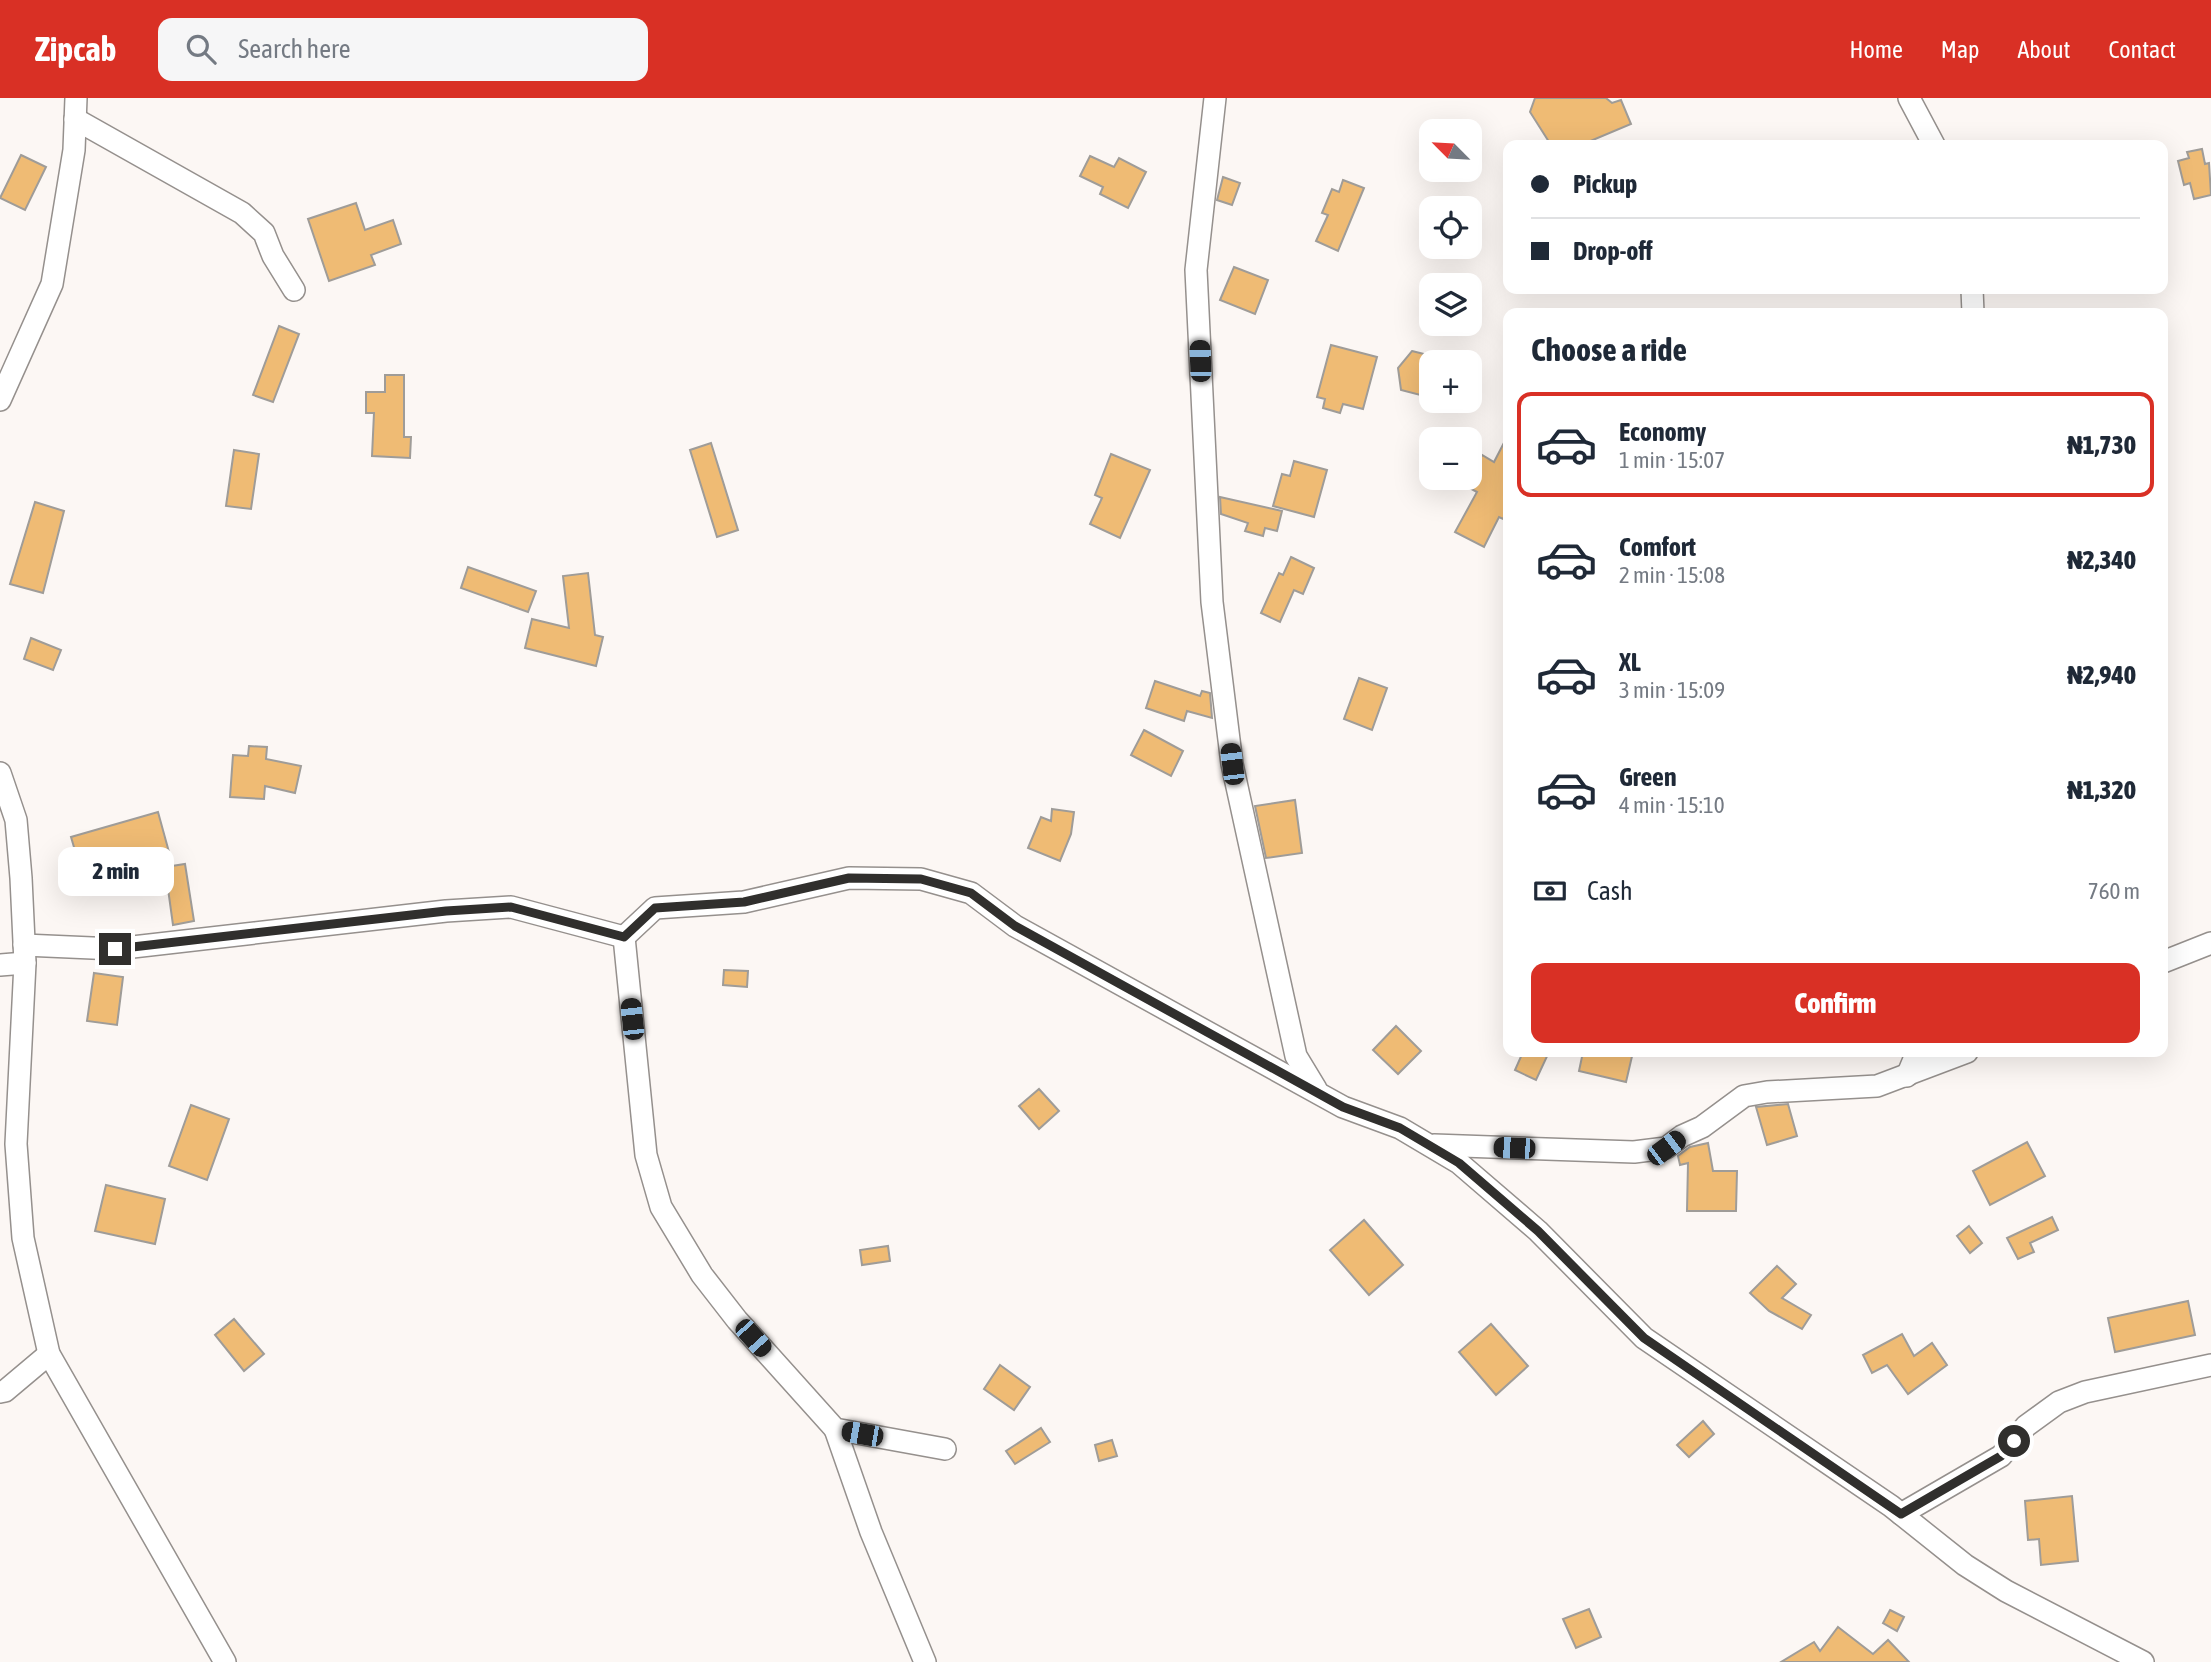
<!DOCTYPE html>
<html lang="en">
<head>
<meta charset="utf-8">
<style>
	body { margin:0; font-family:"Asap Condensed",sans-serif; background:#f6f6f7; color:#1f2937; height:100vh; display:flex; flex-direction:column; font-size:26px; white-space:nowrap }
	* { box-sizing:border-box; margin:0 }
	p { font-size:23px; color:#747a83 }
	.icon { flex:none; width:38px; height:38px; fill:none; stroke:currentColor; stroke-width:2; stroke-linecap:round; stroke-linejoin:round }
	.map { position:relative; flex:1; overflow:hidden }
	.details { position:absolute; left:1503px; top:210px; width:665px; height:749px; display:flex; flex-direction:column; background:#fff; border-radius:14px; box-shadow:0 7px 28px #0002 }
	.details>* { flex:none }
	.guide { position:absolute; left:1503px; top:42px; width:665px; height:154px; border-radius:14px; box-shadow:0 7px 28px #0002; display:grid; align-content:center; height:154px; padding:0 28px; background:#fff }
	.needle { width:46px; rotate:294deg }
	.buttons { position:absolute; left:1419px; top:21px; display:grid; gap:14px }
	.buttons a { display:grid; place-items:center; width:63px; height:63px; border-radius:14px; background:#fff; box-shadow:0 7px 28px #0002; font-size:35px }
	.end { position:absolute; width:32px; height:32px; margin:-16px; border:9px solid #302f2d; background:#fff; box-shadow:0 0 0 4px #fff }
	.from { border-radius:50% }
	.bubble { position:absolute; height:49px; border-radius:14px; background:#fff; box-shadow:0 7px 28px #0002; font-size:23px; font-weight:800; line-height:49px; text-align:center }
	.car { position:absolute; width:21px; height:42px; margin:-21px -10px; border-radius:9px; box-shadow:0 0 5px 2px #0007; background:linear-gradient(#222 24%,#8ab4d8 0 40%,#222 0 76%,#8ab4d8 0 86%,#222 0) }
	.guide b { display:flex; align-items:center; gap:24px; height:66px; font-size:26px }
	.guide b+b { border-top:2px solid #e0e1e3 }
	.guide i { width:18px; height:18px; background:#1f2937 }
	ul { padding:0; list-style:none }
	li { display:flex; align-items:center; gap:21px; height:105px; margin:0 14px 10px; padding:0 14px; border:4px solid transparent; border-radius:14px }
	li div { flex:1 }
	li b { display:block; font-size:26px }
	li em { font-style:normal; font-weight:800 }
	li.on { border-color:#d93025 }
	li>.icon { width:63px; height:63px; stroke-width:1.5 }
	h2 { padding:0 28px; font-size:32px; line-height:84px }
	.pay { display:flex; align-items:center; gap:18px; height:77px; padding:0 28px; font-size:26px }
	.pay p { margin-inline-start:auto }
	.action { display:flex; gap:14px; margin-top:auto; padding:14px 28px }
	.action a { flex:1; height:80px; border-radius:14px; background:#d93025; color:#fff; font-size:28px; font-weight:800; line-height:80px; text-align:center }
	header { display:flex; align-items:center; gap:42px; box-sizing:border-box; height:98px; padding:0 35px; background:#d93025; color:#fff }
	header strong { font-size:33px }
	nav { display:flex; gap:38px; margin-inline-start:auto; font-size:24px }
	.search { width:490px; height:63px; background:#f6f6f7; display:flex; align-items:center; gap:18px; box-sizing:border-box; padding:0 24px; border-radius:14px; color:#747a83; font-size:26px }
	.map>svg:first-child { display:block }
</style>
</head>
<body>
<header>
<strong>Zipcab</strong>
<div class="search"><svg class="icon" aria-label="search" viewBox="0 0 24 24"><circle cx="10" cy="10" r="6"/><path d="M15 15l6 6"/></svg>Search here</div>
<nav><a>Home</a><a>Map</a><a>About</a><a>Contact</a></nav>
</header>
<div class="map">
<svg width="2211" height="1564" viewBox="0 0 2211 1564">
	<rect width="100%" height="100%" fill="#fcf7f4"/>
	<g fill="#efbb74" stroke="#9f9c98" stroke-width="2">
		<polygon points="1535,0 1606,0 1612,5 1621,2 1631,26 1581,47 1551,47 1530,14"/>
		<polygon points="2202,51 2205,66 2209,65 2211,97 2194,101 2190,85 2184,87 2178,63 2189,60 2187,54"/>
		<polygon points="21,57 46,69 25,112 0,100"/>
		<polygon points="1090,58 1114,69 1119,60 1146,74 1128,110 1100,96 1103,89 1080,78"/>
		<polygon points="1223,79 1240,85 1232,107 1217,102"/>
		<polygon points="1343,82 1364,90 1338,153 1316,143 1328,117 1322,115 1332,91 1339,94"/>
		<polygon points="356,105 365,132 393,122 401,146 371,157 375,167 329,183 308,121"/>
		<polygon points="1234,169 1268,182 1255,216 1220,202"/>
		<polygon points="279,228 299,236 273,304 253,297"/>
		<polygon points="1331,247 1377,259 1363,311 1343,306 1340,315 1323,310 1325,301 1317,299"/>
		<polygon points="1412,253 1432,258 1432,300 1401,292 1398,270"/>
		<polygon points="385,277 404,277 404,339 411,339 410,360 372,358 374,315 366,315 366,294 385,294"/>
		<polygon points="1508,337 1508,411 1503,421 1499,419 1484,449 1455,434 1477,394 1466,388 1482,357 1494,364"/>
		<polygon points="711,345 738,432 717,439 690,352"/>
		<polygon points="234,352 259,356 251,411 226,408"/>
		<polygon points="1111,356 1150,372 1120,440 1090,426 1102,400 1095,397"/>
		<polygon points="1294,363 1327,372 1314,419 1273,408 1282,376 1290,378"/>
		<polygon points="1220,399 1282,413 1277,433 1265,430 1263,438 1245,433 1248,425 1221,416"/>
		<polygon points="35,404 64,413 43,495 10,486"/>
		<polygon points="1291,459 1314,470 1303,496 1294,492 1280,524 1261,515 1279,475 1283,477"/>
		<polygon points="468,469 536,493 528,514 461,490"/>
		<polygon points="588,475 595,537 603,539 596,568 525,550 532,521 569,530 563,478"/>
		<polygon points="31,540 61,552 53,572 24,561"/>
		<polygon points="1359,580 1387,590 1372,632 1344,621"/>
		<polygon points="1155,583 1200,598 1202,593 1210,595 1212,620 1187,613 1184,623 1146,610"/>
		<polygon points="1144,632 1183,653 1171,678 1131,657"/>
		<polygon points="249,648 267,649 266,661 301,668 295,695 265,688 264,701 230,699 233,657 248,658"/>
		<polygon points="1295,702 1302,755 1266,760 1255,708"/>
		<polygon points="1052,711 1074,714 1071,736 1060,763 1028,750 1041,719 1051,723"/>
		<polygon points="158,714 172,765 86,790 71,739"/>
		<polygon points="185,766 194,823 173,827 165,769"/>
		<polygon points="724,872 748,873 747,889 723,887"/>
		<polygon points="94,875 123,879 117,927 87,923"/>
		<polygon points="1396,928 1421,953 1398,976 1373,952"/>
		<polygon points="1523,954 1549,954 1536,982 1515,972"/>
		<polygon points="1583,954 1633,954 1626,984 1579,973"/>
		<polygon points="1039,991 1059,1013 1039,1031 1019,1008"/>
		<polygon points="1788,1006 1797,1038 1767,1047 1756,1009"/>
		<polygon points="191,1007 229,1021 207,1082 169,1068"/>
		<polygon points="2027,1044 2045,1078 1990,1107 1973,1073"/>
		<polygon points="1708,1045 1713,1073 1737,1073 1736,1113 1687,1113 1688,1065 1680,1067 1678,1058 1690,1049"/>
		<polygon points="106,1087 165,1101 155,1146 95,1133"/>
		<polygon points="2052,1119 2058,1132 2030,1145 2034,1154 2018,1161 2007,1140"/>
		<polygon points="1364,1122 1403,1167 1369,1197 1330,1152"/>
		<polygon points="1969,1128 1982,1145 1970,1155 1957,1138"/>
		<polygon points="888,1148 890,1163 862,1167 860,1152"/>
		<polygon points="1777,1168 1796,1186 1782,1200 1811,1217 1802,1231 1769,1213 1750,1195"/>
		<polygon points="2188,1203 2195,1237 2115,1254 2108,1220"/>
		<polygon points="234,1221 264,1256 244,1273 215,1237"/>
		<polygon points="1491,1226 1528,1268 1496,1297 1459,1254"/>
		<polygon points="1902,1236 1914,1258 1932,1245 1947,1267 1908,1296 1887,1267 1872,1275 1863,1257"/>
		<polygon points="1000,1267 1030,1289 1014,1312 984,1291"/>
		<polygon points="1703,1323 1714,1336 1689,1359 1677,1347"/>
		<polygon points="1041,1330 1050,1344 1015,1366 1006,1353"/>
		<polygon points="1112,1342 1117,1358 1099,1363 1095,1347"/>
		<polygon points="2072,1398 2078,1463 2041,1467 2039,1441 2028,1442 2025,1403"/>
		<polygon points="1589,1511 1601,1539 1576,1550 1563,1521"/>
		<polygon points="1890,1512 1904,1519 1897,1533 1883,1525"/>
		<polygon points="1838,1529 1873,1556 1888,1542 1909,1564 1781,1564 1814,1544 1820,1553"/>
	</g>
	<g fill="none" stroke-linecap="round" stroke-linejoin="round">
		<defs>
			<g id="minor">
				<polyline points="1215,0 1196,172 1212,504 1232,666 1296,958 1316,991"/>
				<polyline points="1909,0 1934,47"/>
				<polyline points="75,21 242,115 264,135 273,158 294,192"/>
				<polyline points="1972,191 1973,215"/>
				<polyline points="0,302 52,186 74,52 76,0"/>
				<polyline points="0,675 16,722 21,780 25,865 16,1046 23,1140 49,1256 225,1564"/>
				<polyline points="624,839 646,1057 661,1109 702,1177 737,1222 835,1331 945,1351"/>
				<polyline points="24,847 115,851 446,813 511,809 624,839 655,810 744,804 849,780 921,781 971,795 1015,828 1343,1009 1400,1030 1459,1065 1538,1133 1644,1240 1891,1408 1965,1467 2006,1493 2143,1564"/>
				<polyline points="2163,864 2211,845"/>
				<polyline points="0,867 25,865"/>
				<polyline points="1907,978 1917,954"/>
				<polyline points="1434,1047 1634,1054 1666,1050 1682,1038 1702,1029 1744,998 1767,994 1877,988 1967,954"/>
				<polyline points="0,1294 5,1293 49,1256"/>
				<polyline points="835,1331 871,1434 925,1564"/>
				<polyline points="1901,1416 2001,1358 2026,1328 2059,1304 2085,1294 2211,1267"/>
			</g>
		</defs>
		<use href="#minor" stroke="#95908d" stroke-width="24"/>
		<use href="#minor" stroke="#fff" stroke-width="21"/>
	</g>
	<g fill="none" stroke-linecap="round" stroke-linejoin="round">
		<polyline stroke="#302f2d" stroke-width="9" points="115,851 446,813 511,809 624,839 655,810 744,804 849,780 921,781 971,795 1015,828 1343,1009 1400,1030 1459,1065 1538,1133 1644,1240 1901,1416 2001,1358 2014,1343"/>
	</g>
</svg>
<div class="buttons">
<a><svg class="needle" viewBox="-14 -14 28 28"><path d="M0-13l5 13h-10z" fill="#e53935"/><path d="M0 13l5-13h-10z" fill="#747a83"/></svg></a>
<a><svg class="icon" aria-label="locate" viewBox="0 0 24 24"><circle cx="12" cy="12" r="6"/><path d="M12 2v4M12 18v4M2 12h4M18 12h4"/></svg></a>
<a><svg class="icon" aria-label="layers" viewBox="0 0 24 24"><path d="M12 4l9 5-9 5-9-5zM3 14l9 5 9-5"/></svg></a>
<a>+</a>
<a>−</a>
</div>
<i class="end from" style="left:2014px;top:1343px"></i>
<i class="end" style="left:115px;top:851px"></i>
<div class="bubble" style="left:58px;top:749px;width:116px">2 min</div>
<i class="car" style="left:1200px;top:263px;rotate:358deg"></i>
<i class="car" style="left:1232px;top:666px;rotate:353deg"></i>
<i class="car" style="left:632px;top:921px;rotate:354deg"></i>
<i class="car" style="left:1514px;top:1050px;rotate:272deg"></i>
<i class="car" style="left:1666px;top:1050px;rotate:53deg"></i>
<i class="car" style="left:753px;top:1240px;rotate:138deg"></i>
<i class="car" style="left:862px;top:1336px;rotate:280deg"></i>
<div class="guide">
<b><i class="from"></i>Pickup</b>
<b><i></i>Drop-off</b>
</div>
<section class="details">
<h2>Choose a ride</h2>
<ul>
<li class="on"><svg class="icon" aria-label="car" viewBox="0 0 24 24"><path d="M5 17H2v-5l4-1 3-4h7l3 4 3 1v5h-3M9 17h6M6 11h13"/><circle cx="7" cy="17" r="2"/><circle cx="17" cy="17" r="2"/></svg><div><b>Economy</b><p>1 min · 15:07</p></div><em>₦1,730</em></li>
<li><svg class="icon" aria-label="car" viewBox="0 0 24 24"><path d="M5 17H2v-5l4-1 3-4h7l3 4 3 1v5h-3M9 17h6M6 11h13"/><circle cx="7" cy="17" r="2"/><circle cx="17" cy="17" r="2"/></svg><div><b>Comfort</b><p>2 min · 15:08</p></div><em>₦2,340</em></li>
<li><svg class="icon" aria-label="car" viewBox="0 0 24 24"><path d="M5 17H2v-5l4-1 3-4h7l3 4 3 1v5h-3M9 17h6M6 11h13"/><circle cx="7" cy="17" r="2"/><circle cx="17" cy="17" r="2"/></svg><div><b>XL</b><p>3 min · 15:09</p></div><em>₦2,940</em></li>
<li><svg class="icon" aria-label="car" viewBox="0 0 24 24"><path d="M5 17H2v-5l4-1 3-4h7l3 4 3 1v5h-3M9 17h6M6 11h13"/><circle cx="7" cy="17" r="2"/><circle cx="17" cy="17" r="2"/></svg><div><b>Green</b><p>4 min · 15:10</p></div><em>₦1,320</em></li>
</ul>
<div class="pay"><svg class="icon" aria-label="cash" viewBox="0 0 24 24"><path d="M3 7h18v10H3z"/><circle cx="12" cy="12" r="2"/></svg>Cash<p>760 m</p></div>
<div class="action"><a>Confirm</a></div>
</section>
</div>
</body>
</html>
